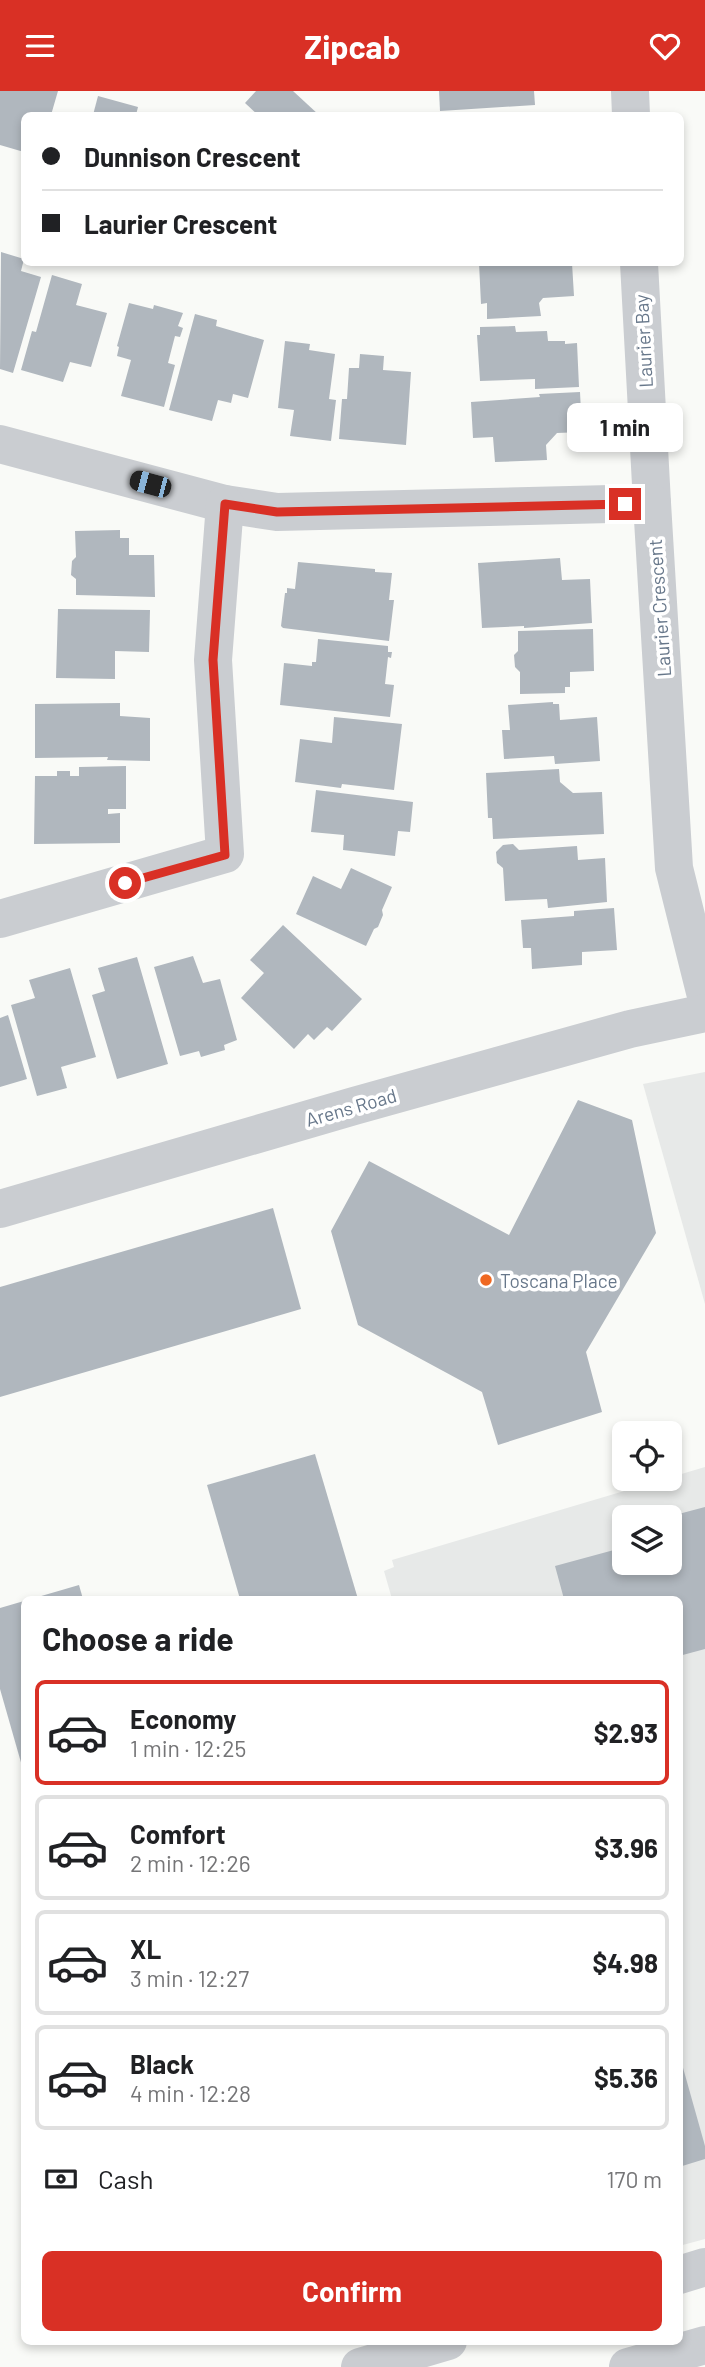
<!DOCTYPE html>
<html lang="en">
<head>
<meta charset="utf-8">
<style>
	body { margin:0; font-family:Barlow,sans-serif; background:#f2f2f2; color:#202124; height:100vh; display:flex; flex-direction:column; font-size:26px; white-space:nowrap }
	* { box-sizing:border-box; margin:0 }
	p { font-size:23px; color:#757577 }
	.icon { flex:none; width:38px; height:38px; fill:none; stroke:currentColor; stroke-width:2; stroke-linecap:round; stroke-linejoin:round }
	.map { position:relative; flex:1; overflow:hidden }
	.side { position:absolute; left:21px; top:1505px; width:662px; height:749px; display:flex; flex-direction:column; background:#fff; border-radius:10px; box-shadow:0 4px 10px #0003 }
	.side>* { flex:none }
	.guide { position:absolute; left:21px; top:21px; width:663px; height:154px; border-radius:10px; box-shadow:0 4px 10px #0003; display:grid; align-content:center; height:154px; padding:0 21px; background:#fff }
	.fabs { position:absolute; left:612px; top:1330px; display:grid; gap:14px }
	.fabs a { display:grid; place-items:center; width:70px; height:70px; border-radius:10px; background:#fff; box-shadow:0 4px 10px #0003; font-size:35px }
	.end { position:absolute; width:32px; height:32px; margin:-16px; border:9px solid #d93025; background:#fff; box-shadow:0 0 0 4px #fff }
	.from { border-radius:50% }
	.bubble { position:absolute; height:49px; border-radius:10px; background:#fff; box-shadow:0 4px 10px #0003; font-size:23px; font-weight:700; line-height:49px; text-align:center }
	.car { position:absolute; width:21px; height:42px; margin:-21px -10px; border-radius:9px; box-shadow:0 0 5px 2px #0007; background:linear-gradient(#222 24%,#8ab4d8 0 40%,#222 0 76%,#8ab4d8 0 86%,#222 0) }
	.guide b { display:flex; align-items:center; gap:24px; height:66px; font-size:26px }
	.guide b+b { border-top:2px solid #e0e0e0 }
	.guide i { width:18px; height:18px; background:#202124 }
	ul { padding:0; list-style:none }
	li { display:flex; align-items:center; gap:21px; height:105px; margin:0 14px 10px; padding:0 7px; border:4px solid #e0e0e0; border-radius:10px }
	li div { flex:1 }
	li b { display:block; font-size:26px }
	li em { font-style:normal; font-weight:700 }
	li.current { border-color:#d93025 }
	li>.icon { width:63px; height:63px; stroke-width:1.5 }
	h2 { padding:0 21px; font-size:32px; line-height:84px }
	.pay { display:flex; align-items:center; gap:18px; height:77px; padding:0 21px; font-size:26px }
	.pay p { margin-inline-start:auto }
	.primary-button { display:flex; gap:14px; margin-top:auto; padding:14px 21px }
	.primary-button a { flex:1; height:80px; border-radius:10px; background:#d93025; color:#fff; font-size:28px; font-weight:700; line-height:80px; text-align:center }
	header { display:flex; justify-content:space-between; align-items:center; height:91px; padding:0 21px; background:#d93025; color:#fff; font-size:32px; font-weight:700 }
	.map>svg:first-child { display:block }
</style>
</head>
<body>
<header><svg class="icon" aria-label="menu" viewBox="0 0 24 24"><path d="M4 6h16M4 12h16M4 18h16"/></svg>Zipcab<svg class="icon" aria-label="heart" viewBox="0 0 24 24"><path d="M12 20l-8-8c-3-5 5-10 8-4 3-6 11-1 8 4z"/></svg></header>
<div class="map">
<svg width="705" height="2276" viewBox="0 0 705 2276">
	<rect width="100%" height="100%" fill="#f9faf7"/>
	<g fill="#e7e9e8" fill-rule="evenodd">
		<polygon points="705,981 705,1213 643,993"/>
		<path d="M705,1376V2148L679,2155V1508H392L384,1480L394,1476L392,1469ZM625,1426H670V1472H625Z"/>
	</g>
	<g fill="#b0b7be">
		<polygon points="0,0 58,0 51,24 24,24 24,61 0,54"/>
		<polygon points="256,0 293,0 319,24 258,24 245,12"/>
		<polygon points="439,0 534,0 535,14 440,20"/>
		<polygon points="98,5 138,16 136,24 93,24"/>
		<polygon points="1,161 24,168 21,180 41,186 13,282 0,278"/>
		<polygon points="479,172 572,172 574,205 543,207 539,212 541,225 487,228 487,212 481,213"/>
		<polygon points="52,184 82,193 76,214 107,222 91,276 70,271 63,291 21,279 32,240 36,241"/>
		<polygon points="129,212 153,218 154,214 183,222 178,235 183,237 180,246 175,245 168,272 175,274 164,316 121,305 131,269 117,265 119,256 117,255"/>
		<polygon points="195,223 217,229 216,235 264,249 248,307 233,303 231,312 218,309 212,330 169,319"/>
		<polygon points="515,235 516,241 547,240 548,250 565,250 565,253 577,252 579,296 535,298 535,288 480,290 477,244 480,244 480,236"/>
		<polygon points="285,250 310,253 309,259 335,263 329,308 336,309 331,350 290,345 294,319 278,317"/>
		<polygon points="360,263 384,265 383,279 411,281 406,354 339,348 342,308 347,308 349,277 359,277"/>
		<polygon points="580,301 582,341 557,342 546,354 547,369 495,371 493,346 473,347 471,311 540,306 539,303"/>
		<polygon points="120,439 120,447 129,447 129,464 154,464 155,506 76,504 76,488 71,484 72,470 76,466 75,440"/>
		<polygon points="560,467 562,489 590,488 592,532 524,537 524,535 482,537 478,472"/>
		<polygon points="298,471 375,478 375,481 392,482 389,509 394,509 389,550 283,537 281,535 285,502 287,502 287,497 295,498"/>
		<polygon points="58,518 150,519 149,561 115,560 115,588 56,587"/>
		<polygon points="593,538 594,580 570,581 570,596 565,596 565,602 520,603 520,581 515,576 514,564 518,560 518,540"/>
		<polygon points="318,548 388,555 388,561 392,561 391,567 388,566 385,593 394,594 390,626 280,614 284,572 312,575 312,571 316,571"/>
		<polygon points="553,611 553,613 559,613 560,629 597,626 600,670 555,673 554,665 504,668 502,639 510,639 508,614"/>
		<polygon points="120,612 120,625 150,627 150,670 107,669 108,666 35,667 35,613"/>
		<polygon points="334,626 402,633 394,699 342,693 341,697 295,691 300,648 332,652"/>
		<polygon points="126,675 126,718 108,718 108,723 120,722 120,752 34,753 35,685 57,685 57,680 70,680 70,685 79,685 79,676"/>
		<polygon points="559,678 560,691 573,702 602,701 604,743 493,748 492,727 488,727 486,682"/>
		<polygon points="316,699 413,711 410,741 398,740 395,765 343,759 344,744 311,741"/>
		<polygon points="513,753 519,759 577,755 578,769 605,767 607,811 548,817 547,808 505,810 503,777 497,772 496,761 503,754"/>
		<polygon points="351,777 392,796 382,819 383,824 378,836 374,838 366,855 296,823 313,785 341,798"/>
		<polygon points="614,817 617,859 582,861 582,874 532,878 531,857 523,857 521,829 574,825 574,820"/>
		<polygon points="283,834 362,908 332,940 327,936 314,949 308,943 294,958 241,907 264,882 250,869"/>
		<polygon points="193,865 203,892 220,888 237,949 224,954 225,959 201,966 199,960 180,965 154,876"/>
		<polygon points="137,866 168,973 117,988 92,904 105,900 98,877"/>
		<polygon points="70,877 96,966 61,976 67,997 37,1005 11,914 35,907 29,889"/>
		<polygon points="8,924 27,988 0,996 0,927"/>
		<polygon points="578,1009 632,1029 656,1142 586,1261 602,1321 498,1354 482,1301 358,1234 331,1140 369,1070 509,1144"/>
		<polygon points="273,1117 301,1218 0,1306 0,1196"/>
		<polygon points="315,1363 358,1508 240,1508 207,1394"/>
		<polygon points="705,1416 705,1558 679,1565 679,1508 564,1508 555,1475 625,1456 625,1472 670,1472 670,1444 676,1442 671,1425"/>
		<polygon points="79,1494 83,1508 31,1508"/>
		<polygon points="24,1510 24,1682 0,1598 0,1517"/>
		<polygon points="680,1966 705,2055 705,2068 679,2076"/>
	</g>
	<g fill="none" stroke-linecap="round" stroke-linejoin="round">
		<g stroke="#cacdd1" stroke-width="38">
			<polyline points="630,0 631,24"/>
			<polyline points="639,172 652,412"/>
			<polyline points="0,353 225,413 277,421 652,412 674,777 705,901"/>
			<polyline points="0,828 225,763 213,569 225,413"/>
			<polyline points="0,1118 354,1015 630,938 705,922"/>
			<polyline points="679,2184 705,2176"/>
			<polyline points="360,2276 448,2250"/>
			<polyline points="628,2276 705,2254"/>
		</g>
	</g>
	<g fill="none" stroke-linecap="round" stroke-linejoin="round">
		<polyline stroke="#d93025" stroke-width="9" points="125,792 225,764 213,569 225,413 277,421 625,413"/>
	</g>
	<circle fill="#ef6822" stroke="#fff" stroke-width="2.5" cx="486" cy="1189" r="7"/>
	<g text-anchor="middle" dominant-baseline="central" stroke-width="7" stroke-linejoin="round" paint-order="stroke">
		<g font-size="19" fill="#67778a" stroke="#fff">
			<text transform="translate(643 250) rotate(-93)">Laurier Bay</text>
			<text transform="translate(659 517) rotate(-94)">Laurier Crescent</text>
			<text transform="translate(351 1016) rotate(-16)">Arens Road</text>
		</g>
		<g font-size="19" fill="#67778a" stroke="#fff" text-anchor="start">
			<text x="500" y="1189">Toscana Place</text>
		</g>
	</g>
</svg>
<div class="fabs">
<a><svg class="icon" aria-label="locate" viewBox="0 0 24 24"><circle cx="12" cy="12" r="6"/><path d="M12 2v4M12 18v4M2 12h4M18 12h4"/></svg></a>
<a><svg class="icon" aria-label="layers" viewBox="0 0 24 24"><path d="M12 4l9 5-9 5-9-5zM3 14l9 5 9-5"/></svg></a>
</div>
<i class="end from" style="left:125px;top:792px"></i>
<i class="end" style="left:625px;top:413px"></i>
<div class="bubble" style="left:567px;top:312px;width:116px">1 min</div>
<i class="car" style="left:150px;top:393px;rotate:285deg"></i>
<div class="guide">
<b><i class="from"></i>Dunnison Crescent</b>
<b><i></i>Laurier Crescent</b>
</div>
<section class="side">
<h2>Choose a ride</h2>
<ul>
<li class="current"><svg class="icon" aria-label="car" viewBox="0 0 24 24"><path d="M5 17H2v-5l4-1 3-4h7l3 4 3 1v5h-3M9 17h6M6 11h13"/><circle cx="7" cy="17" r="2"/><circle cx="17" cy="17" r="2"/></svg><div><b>Economy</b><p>1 min · 12:25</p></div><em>$2.93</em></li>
<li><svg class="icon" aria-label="car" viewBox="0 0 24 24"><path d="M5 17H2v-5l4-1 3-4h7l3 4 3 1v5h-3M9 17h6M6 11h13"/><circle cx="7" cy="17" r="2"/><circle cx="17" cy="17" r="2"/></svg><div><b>Comfort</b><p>2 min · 12:26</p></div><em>$3.96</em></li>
<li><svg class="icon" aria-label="car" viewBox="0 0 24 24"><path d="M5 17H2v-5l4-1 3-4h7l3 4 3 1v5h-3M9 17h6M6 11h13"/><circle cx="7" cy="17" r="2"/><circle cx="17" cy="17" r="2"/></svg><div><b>XL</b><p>3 min · 12:27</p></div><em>$4.98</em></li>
<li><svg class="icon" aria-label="car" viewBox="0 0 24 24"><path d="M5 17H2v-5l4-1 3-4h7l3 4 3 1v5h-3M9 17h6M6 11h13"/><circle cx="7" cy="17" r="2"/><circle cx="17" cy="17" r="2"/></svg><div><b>Black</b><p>4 min · 12:28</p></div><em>$5.36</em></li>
</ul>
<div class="pay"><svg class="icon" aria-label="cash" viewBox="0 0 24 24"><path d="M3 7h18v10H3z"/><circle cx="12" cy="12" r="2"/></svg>Cash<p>170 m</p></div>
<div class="primary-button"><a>Confirm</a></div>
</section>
</div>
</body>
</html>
